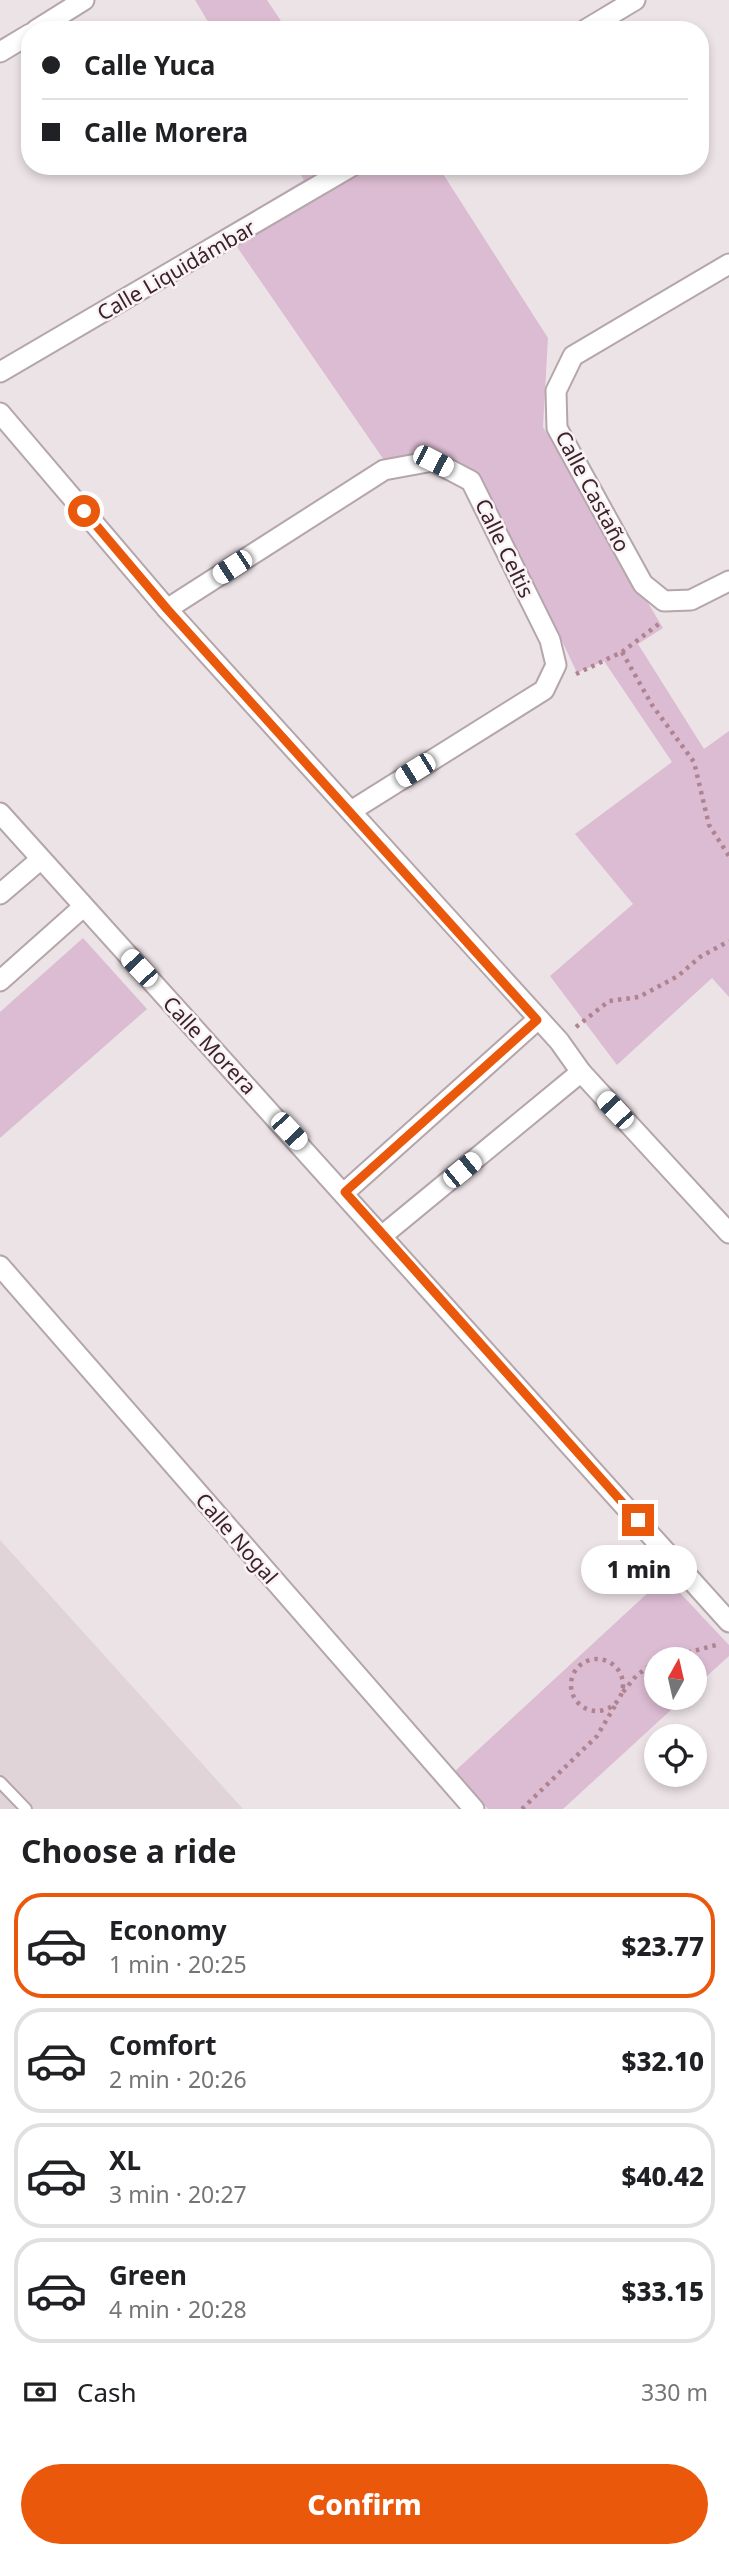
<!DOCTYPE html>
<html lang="en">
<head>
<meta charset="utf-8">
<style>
	body { margin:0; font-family:"Noto Sans",sans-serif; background:#f6f6f6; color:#202124; height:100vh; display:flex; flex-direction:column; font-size:26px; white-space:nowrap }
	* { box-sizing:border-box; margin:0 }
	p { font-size:23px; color:#757577 }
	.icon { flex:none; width:38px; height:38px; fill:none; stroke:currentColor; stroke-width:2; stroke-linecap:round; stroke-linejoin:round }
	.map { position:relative; height:1809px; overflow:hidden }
	.panel { display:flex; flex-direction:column; background:#fff; flex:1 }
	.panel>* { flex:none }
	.banner { position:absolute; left:21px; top:21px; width:688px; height:154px; border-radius:28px; box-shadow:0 4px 10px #0003; display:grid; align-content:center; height:154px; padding:0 21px; background:#fff }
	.needle { width:46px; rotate:8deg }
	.buttons { position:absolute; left:644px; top:1647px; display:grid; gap:14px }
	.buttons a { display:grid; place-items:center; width:63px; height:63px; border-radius:50%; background:#fff; box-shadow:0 4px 10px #0003; font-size:35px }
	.end { position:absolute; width:32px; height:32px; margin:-16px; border:9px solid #ea580c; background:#fff; box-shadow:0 0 0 4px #fff }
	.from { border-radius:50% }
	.bubble { position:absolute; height:49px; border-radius:24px; background:#fff; box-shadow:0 4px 10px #0003; font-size:23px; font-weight:800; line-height:49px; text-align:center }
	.car { position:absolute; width:21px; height:42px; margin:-21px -10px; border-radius:9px; box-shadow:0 0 5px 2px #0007; background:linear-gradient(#fff 24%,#345 0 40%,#fff 0 76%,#345 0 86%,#fff 0) }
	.banner b { display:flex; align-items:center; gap:24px; height:66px; font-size:26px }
	.banner b+b { border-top:2px solid #e0e0e0 }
	.banner i { width:18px; height:18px; background:#202124 }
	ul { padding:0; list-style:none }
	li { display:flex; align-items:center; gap:21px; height:105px; margin:0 14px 10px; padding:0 7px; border:4px solid #e0e0e0; border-radius:28px }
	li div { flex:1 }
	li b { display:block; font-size:26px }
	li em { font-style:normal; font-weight:800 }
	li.on { border-color:#ea580c }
	li>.icon { width:63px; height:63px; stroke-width:1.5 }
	h2 { padding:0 21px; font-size:32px; line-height:84px }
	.pay { display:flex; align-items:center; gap:18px; height:77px; padding:0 21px; font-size:26px }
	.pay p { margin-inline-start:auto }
	.button { display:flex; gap:14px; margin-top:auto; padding:14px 21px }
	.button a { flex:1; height:80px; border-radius:42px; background:#ea580c; color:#fff; font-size:28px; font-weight:800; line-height:80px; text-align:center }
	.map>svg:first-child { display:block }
</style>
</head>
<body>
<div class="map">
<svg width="729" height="1809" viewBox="0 0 729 1809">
	<rect width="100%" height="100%" fill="#ece3e7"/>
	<polygon fill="#e0d4d8" points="0,1540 243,1809 0,1809"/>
	<g fill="#dcbcd2">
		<polygon points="195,0 267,0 287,30 213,30"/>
		<polygon points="296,166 438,166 548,338 543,427 663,628 638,644 704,749 729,731 729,997 712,978 617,1065 550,976 633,904 575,834 672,762 604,661 577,673 555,626 473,479 430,453 384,460 224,228 304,180"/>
		<polygon points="83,938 147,1009 0,1138 0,1012"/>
		<polygon points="665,1577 729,1645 729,1656 695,1687 695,1659 656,1659 656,1698 684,1698 563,1809 488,1809 454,1772"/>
	</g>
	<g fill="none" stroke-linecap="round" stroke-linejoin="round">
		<defs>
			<polyline id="service" points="0,1782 26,1809"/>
			<g id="minor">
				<polyline points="36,30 84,0"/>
				<polyline points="585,30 635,0"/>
				<polyline points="0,52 30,34"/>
				<polyline points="729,264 573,356 556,391 557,428 643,584 664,601 691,600 729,581"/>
				<polyline points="0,372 352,166"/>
				<polyline points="0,413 167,609 559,1041 581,1072 729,1233"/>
				<polyline points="167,609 384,470 433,461 471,481 550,640 556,665 544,690 351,811"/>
				<polyline points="0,813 729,1622"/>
				<polyline points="0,894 41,859"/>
				<polyline points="0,981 83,907"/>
				<polyline points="345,1192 537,1020"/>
				<polyline points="383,1235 581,1072"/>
				<polyline points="0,1266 474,1809"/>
			</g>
		</defs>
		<use href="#service" stroke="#b4a6aa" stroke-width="14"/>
		<use href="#minor" stroke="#b4a6aa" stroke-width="23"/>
		<g stroke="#af8490" stroke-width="4.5" stroke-dasharray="3.5 5" stroke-linecap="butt">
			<polyline points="622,652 660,623"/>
			<polyline points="576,674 622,652 652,705 694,762 709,825 729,856"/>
			<polyline points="576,1027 609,1001 639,997 678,976 700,957 729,941"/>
			<circle cx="597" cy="1685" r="26"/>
			<polyline points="663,1659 720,1644"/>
			<polyline points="623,1692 636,1676 656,1661"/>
			<polyline points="522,1809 597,1736 616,1704"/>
		</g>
		<use href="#service" stroke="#fff" stroke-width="10"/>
		<use href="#minor" stroke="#fff" stroke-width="19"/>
	</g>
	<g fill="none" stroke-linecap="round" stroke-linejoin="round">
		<polyline stroke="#ea580c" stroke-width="9" points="84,511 167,609 537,1020 345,1192 638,1520"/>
	</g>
	<g text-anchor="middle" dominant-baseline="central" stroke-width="5" stroke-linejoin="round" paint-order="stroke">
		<g font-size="21" fill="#3d2329" stroke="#f9f3f6">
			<text transform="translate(176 270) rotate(-30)">Calle Liquidámbar</text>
			<text transform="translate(593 491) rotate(62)">Calle Castaño</text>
			<text transform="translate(505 548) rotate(64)">Calle Celtis</text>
			<text transform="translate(210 1045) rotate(47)">Calle Morera</text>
			<text transform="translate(237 1538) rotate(49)">Calle Nogal</text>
		</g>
	</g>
</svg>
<div class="buttons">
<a><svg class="needle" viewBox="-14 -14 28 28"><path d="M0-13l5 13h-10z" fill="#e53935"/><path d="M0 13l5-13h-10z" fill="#757577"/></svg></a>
<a><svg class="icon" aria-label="locate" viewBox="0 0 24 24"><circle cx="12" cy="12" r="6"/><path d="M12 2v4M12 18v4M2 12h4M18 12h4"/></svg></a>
</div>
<i class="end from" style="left:84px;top:511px"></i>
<i class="end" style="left:638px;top:1520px"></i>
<div class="bubble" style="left:581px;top:1545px;width:116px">1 min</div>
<i class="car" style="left:433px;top:461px;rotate:117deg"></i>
<i class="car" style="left:232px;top:567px;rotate:237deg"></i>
<i class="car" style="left:415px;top:770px;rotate:238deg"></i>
<i class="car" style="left:139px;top:968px;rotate:317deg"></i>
<i class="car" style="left:615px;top:1110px;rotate:317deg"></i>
<i class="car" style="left:289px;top:1131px;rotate:137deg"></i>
<i class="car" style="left:462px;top:1170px;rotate:51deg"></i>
<div class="banner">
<b><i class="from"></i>Calle Yuca</b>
<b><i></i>Calle Morera</b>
</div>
</div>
<section class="panel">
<h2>Choose a ride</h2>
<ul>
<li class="on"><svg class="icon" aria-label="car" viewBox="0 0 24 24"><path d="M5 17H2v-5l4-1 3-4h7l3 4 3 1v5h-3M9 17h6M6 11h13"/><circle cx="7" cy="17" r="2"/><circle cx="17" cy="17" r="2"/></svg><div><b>Economy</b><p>1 min · 20:25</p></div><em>$23.77</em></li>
<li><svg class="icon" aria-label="car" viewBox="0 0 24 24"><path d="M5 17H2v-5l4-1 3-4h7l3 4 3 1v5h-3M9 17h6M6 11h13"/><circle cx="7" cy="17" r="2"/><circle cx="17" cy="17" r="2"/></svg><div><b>Comfort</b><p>2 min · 20:26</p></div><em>$32.10</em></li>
<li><svg class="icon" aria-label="car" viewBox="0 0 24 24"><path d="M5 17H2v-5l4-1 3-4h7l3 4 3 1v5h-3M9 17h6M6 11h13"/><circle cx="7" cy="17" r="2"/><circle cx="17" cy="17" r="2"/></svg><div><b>XL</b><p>3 min · 20:27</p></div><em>$40.42</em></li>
<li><svg class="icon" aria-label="car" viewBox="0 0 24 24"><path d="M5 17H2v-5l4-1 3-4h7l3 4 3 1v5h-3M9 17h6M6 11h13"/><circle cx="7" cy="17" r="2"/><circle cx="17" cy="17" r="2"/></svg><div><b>Green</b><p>4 min · 20:28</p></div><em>$33.15</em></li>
</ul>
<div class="pay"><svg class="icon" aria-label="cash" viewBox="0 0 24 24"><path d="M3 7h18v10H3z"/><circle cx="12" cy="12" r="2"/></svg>Cash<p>330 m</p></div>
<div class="button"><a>Confirm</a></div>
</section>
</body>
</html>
